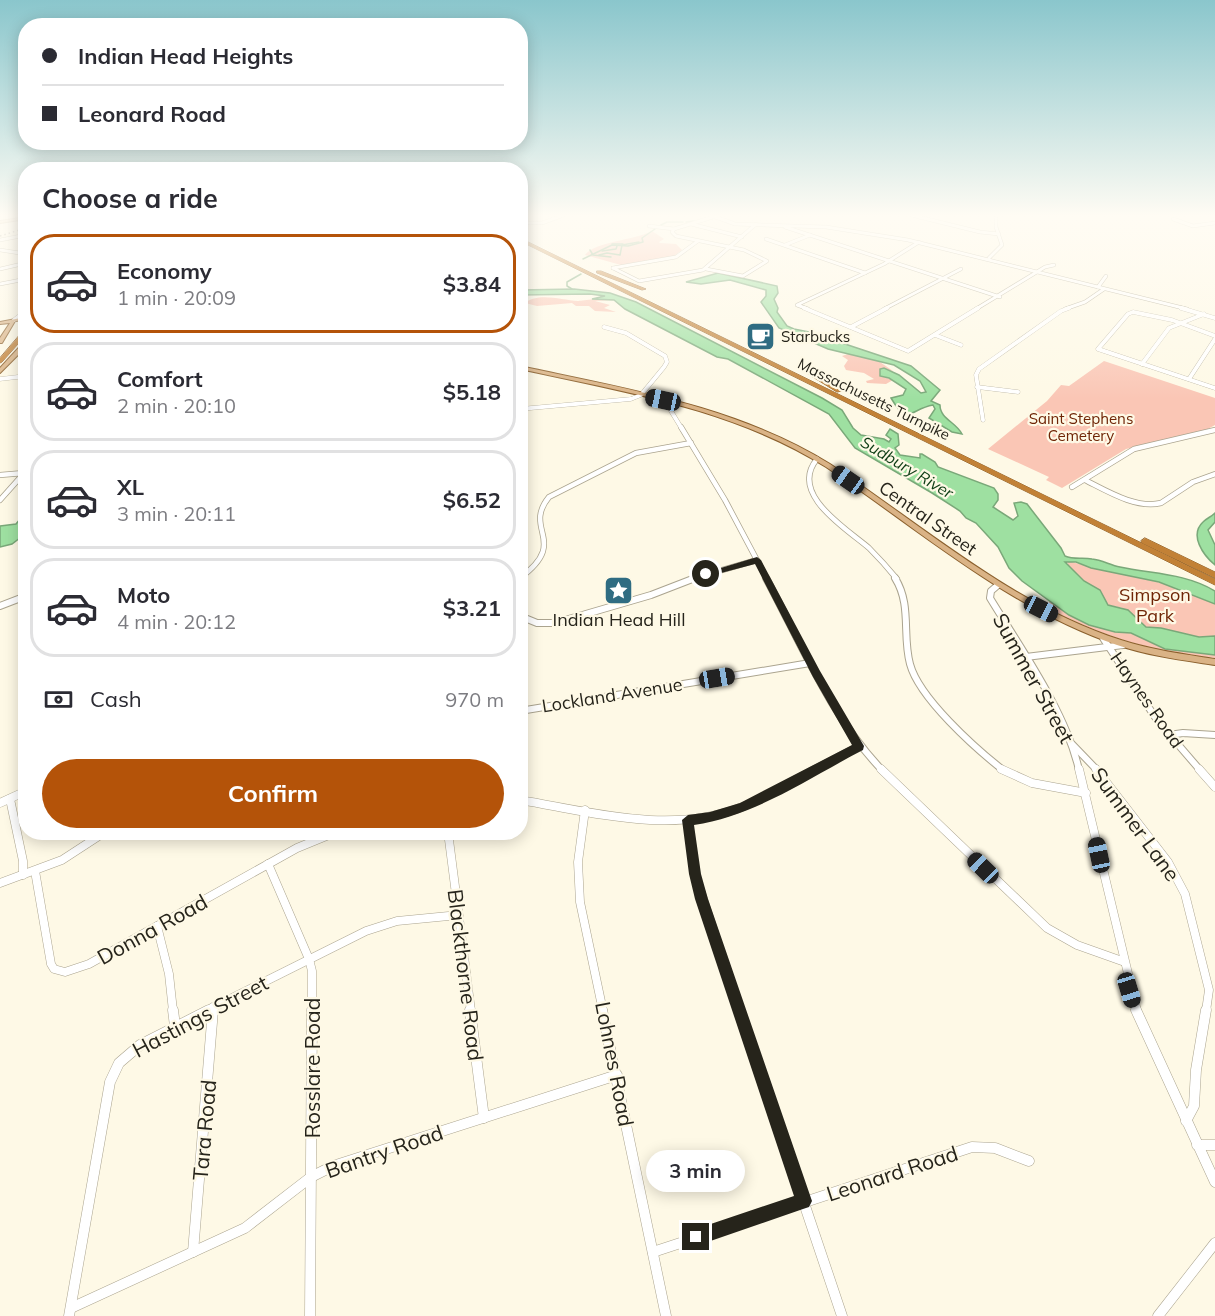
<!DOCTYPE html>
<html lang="en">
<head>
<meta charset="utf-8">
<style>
	body { margin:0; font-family:Mulish,sans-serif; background:#f2f2f3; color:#2b2b33; height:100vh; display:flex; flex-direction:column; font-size:22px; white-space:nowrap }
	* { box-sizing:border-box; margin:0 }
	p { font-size:20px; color:#7c7c81 }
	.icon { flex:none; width:33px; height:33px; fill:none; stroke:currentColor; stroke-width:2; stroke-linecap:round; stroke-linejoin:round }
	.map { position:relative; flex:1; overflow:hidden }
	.details { position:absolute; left:18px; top:162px; width:510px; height:678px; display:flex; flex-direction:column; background:#fff; border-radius:24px; box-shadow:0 3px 15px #0003 }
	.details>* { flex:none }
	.top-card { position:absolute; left:18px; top:18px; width:510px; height:132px; border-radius:24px; box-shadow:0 3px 15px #0003; display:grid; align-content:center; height:132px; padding:0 24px; background:#fff }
	.end { position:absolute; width:27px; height:27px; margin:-14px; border:8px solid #26241b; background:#fff; box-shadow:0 0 0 3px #fff }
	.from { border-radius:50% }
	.bubble { position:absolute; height:42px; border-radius:21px; background:#fff; box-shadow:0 3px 15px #0003; font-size:20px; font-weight:700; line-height:42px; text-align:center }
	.car { position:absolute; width:18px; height:36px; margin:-18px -9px; border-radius:8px; box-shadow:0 0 4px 2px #0007; background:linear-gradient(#222 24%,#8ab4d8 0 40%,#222 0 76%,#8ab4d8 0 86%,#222 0) }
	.top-card b { display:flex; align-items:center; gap:21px; height:57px; font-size:22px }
	.top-card b+b { border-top:2px solid #e1e1e2 }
	.top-card i { width:15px; height:15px; background:#2b2b33 }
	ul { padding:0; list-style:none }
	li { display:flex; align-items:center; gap:18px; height:99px; margin:0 12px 9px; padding:0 12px; border:3px solid #e1e1e2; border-radius:24px }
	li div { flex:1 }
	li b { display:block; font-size:22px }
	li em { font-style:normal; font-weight:700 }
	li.current { border-color:#b45309 }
	li>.icon { width:54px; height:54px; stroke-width:1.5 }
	h2 { padding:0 24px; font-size:27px; line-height:72px }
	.pay { display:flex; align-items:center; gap:15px; height:66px; padding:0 24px; font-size:22px }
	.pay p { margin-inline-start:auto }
	.cta { display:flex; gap:12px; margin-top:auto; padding:12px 24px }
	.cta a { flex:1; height:69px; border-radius:36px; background:#b45309; color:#fff; font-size:24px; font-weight:700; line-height:69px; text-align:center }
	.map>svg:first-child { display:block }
</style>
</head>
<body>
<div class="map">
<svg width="1215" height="1316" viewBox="0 0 1215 1316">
	<rect width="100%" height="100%" fill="#fef9e6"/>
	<g fill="#fac6b5">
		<path d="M652,231L664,239L659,242L660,243L676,244L682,250L674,256L621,265L585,255C596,241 632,241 652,231Z"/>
		<path d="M606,297L614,300L595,301L610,305L604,308L616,312L595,311L589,306H576L572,303L537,306L525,303C538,292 562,300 578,301C580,301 602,298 606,297Z"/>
		<polygon points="851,353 877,360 893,371 881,368 881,376 893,380 886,384 867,383 866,381 874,379 864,373 846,370 844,366 848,360 842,356"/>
		<polygon points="1104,361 1215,398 1215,425 1206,430 1126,449 1062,488 1046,480 1049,477 988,449 1047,401 1061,385 1069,386"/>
		<polygon points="1067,561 1170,585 1215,604 1215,636 1199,637 1161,628 1146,628 1123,608 1108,605 1100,590 1084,581 1068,565"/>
		<path d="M1050,602L1099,626L1119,633H1131L1165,649L1215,655V658C1151,652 1101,636 1044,606Z"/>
	</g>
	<g fill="#9ee0a1" stroke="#7aa879" stroke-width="1.5">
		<path d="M718,273L777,286L778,293L774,299L778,308L777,312L787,326L794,329L809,332L911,366L940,390L931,401L940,405C940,419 956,422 962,434L952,432L929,418L935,409L933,405C910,409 908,427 891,398L903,395L906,389L889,378L880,376V369L884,368L899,375L921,393L926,392L920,381L894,365L828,349L779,328L761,302L766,296V290L730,280L701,284L686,282Z"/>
		<path d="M574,289L610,293L636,302L822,398L842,410L853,428L861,435L884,439L889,442L891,439L886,435L890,429L898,434L899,445L895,448L900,455L920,458V454H922L935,462L938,467L994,488L998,494V500L993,507L1013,520L1018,516L1014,503L1021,502L1027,504L1061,548L1065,556C1074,560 1083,557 1092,559C1102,560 1110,565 1120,567C1152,574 1185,573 1215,591V604L1159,582L1091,568L1076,562H1065L1084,581L1100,590L1108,605L1128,610L1146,627L1161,628L1199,637L1215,636V655L1165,649L1131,633L1115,632L1089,625L1069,615L1022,581L1009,568L998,547L976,523L966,518L960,511L932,493L855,448L829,414L728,359L717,357L625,309L614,300L592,299L605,296L590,294L521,295V290Z"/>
		<polygon points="25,513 25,534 12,544 0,547 0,526 16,524"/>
		<path d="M1215,513V522L1208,530L1215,545V565C1203,555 1189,535 1203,522C1207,518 1211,517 1215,513Z"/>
	</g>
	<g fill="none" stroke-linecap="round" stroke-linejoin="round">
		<g stroke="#7aa879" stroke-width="1.5">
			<polyline points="686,222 694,221"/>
			<polyline points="661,225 667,222 683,222"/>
			<polyline points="612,244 623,244"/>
			<polyline points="590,250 593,255 611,257"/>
			<polyline points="602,251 616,249 617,246"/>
			<polyline points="599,255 607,253 620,255 622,245 639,242"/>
			<polyline points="583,259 612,245 628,246 643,242 642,238 655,229"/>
			<polyline points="572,289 567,286 567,282 581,274"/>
		</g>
		<defs>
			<g id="minor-far5">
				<polyline points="710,215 735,224 826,227 908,240 1187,309"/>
				<polyline points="911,215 980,232 999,234"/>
				<polyline points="1173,219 1193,226 1215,223"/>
				<polyline points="520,223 542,223 564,215"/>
				<polyline points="691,224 742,237"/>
				<polyline points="649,226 674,229"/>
				<polyline points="785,227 1000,297"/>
				<polyline points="674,229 672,232 676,236 744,250 767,261 743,276 706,269"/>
				<polyline points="674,229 713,217"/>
				<polyline points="766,239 865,273"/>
				<polyline points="0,240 26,235"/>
				<polyline points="785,245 810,235"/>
				<polyline points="0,250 26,254"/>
				<polyline points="989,258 1002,245 996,227 996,215"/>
				<polyline points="613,268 639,281 703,270 756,224"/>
				<polyline points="613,268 676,257 698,241"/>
				<polyline points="0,269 26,263"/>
				<polyline points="0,284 26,279"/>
				<polyline points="1098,287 1106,276"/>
				<polyline points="808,309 797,305 884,264 919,242"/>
				<polyline points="884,309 961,269"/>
				<polyline points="976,309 1045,267 1054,265"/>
				<polyline points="1065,309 1085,302 1104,289"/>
			</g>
			<g id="minor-far4">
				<polyline points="804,308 908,351 978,308"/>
				<polyline points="1181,308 1215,318"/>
				<polyline points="14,320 26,311"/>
				<polyline points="851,327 887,308"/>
				<polyline points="935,335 961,345"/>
				<polyline points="1215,336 1172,320 1133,312 1128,314 1098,349 1215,388"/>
				<polyline points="1142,364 1169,328 1204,314"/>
				<polyline points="0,379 26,376"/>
				<polyline points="1189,379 1215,339"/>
				<polyline points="977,387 1018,392"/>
				<polyline points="670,401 671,411 682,429"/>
				<polyline points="520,409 631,399 641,395 664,367 667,362 665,356 626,333 604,327"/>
				<polyline points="983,420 976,375 979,369 1061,311 1069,308"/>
			</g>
			<g id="minor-far3">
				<polyline points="681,427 725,500 767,579"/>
				<path d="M817,459C788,494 847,529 869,548C879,558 888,568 897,579"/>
				<polyline points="0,475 24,473"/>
				<path d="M1085,480C1107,491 1136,509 1161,503L1193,482L1215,474"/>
				<polyline points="1072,487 1134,449 1215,430"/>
				<polyline points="0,500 26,471"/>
				<path d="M520,578C570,541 522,530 549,497L636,453L691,443"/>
				<polyline points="691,579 757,560"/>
			</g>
			<g id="minor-far2">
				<path d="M766,578C801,643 831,717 882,770"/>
				<path d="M895,578C912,605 902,635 910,664C919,698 975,748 1003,770"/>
				<path d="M998,585L991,591L990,598C1021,649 1066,712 1079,770"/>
				<polyline points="0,606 26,596"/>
				<polyline points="520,616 537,623 555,623 651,595 695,578"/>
				<polyline points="1103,638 1157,720 1200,770"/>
				<polyline points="1026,657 1123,645"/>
				<polyline points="520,711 810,663"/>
				<polyline points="1169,735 1183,733 1215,735"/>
				<polyline points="1072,744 1097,770"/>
				<polyline points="813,770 859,746"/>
			</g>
			<g id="minor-far1">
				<polyline points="881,769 1047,928 1077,945 1122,961"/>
				<polyline points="1001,769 1032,783 1086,793"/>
				<polyline points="1079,769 1137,1011"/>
				<polyline points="1096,769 1168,862 1185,894 1209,990 1206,1011"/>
				<polyline points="1199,769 1215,787"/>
				<polyline points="10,799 23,861 23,875"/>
				<path d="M520,800C592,812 671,835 742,807C767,797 792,781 816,769"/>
				<polyline points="0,803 26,791"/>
				<polyline points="585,810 578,862 580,902 603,1011"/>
				<polyline points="688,820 695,874 740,1011"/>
				<polyline points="448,832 471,1011"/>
				<polyline points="268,864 309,959 312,971 312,1011"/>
				<polyline points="35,871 51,964 54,969 65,972 89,964 297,848 336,832"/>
				<polyline points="0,883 62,860 105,832"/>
				<polyline points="157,926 169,974 173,1011"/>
				<polyline points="206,1011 366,931 397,921 459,915"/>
				<polyline points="213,1011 213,1007"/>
			</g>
			<g id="minor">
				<polyline points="173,1010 175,1026"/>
				<polyline points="470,1010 484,1118"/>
				<polyline points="602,1010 666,1316"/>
				<polyline points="739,1010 842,1316"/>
				<polyline points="1136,1010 1215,1182"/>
				<polyline points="1186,1121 1194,1106 1196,1070 1206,1010"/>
				<polyline points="1197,1145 1215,1145"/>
				<polyline points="193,1252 213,1010"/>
				<polyline points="653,1252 972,1147 995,1148 1029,1161"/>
				<polyline points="71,1308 245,1228 311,1177 333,1166 617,1075"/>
				<polyline points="69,1316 110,1082 119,1063 140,1045 209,1010"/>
				<polyline points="310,1316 312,1010"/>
				<polyline points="1158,1316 1215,1243"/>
			</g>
			<g id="major">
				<polygon points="26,217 26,219 0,223 0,221"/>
				<polygon points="26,317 26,320 15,321 2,343 0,343 0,338 10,323 0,324 0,322"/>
				<polygon points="24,342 26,342 26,347 0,373 0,368"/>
				<path d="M520,366C626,389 737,406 830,464C923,526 1014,606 1121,640C1152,650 1183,654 1215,659V665C1182,660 1149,656 1117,645C1008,608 920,530 826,467C734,409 625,392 520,369Z"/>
			</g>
			<g id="highway">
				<polygon points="520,238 1215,579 1215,585 520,241"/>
				<polygon points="597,271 601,271 646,289 642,290 597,273"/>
				<polygon points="24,330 26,330 26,335 2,362 0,363 0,358"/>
				<polygon points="808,372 812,372 842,391 837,392 808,374"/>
				<polygon points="1145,538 1215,572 1215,578 1142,543 1141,541"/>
			</g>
		</defs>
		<use href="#minor-far5" stroke="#aba48f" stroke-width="4"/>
		<use href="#minor-far4" stroke="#aba48f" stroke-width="4.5"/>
		<use href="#minor-far3" stroke="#aba48f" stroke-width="6"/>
		<use href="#minor-far2" stroke="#aba48f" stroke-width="8"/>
		<use href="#minor-far1" stroke="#aba48f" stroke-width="9"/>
		<use href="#minor" stroke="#aba48f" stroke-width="11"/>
		<use href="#major" stroke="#8b602d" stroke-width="2"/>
		<use href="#highway" stroke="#8b602d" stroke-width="1"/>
		<use href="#minor-far5" stroke="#fff" stroke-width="3"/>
		<use href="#minor-far4" stroke="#fff" stroke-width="4"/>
		<use href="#minor-far3" stroke="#fff" stroke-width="4.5"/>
		<use href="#minor-far2" stroke="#fff" stroke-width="6"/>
		<use href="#minor-far1" stroke="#fff" stroke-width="8"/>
		<use href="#minor" stroke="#fff" stroke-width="10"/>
		<use href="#major" fill="#dab386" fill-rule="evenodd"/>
		<use href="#highway" fill="#c28136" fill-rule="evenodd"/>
		<polyline stroke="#878376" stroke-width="1.5" stroke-dasharray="1.5 3" stroke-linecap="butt" points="0,236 26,228"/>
	</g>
	<linearGradient id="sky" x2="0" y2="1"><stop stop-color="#8ac6cc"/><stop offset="0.54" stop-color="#fffcf4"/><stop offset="1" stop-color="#fffcf4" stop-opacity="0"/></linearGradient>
	<rect width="1215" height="399" fill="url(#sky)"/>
	<path fill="#26241b" d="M757,557L761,560L820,671L864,746L863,750C809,778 755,816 694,825L701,874L708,899L812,1201L809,1207L803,1209L696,1246L690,1243L687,1237L690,1231L794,1196L695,899L689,874L682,820L688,815L710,812L740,803L852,745L813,677L755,564L706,577L701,574Z"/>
	<defs>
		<symbol id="cafe-square" viewBox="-11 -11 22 22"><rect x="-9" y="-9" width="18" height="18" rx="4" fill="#2f6c82" stroke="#fef9e6"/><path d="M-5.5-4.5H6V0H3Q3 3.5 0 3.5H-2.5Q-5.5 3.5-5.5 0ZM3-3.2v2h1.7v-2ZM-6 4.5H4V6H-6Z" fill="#fff"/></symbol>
		<symbol id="sight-square" viewBox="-11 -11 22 22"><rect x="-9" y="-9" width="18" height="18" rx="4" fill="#2f6c82" stroke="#fef9e6"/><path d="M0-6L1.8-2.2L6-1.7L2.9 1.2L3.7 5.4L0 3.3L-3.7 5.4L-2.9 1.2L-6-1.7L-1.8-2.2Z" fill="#fff"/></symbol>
	</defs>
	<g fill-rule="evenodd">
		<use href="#cafe-square" x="744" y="320" width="33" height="33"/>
		<use href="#sight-square" x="602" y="574" width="33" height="33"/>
	</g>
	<g text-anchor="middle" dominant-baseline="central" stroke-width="4.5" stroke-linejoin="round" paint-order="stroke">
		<g font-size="15" fill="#26241b" stroke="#fef9e6" text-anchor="start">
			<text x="781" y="336">Starbucks</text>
		</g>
		<g font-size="15" fill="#26241b" stroke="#fef9e6">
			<text transform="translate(874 399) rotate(26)">Massachusetts Turnpike</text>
		</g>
		<g font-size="15" fill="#6f2506" stroke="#fef9e6">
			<text x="1081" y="418">Saint Stephens<tspan x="1081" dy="17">Cemetery</tspan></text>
		</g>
		<g font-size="16" font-style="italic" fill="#0d3c14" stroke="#fef9e6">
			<text transform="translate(907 467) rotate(31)">Sudbury River</text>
		</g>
		<g font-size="18" fill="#26241b" stroke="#fef9e6">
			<text transform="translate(928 518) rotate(35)">Central Street</text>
			<text transform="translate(612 695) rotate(-9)">Lockland Avenue</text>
			<text transform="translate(1147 700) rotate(55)">Haynes Road</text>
		</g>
		<g font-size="18" fill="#6f2506" stroke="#fef9e6">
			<text x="1155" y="594">Simpson<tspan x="1155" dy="21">Park</tspan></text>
		</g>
		<g font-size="18" fill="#26241b" stroke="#fef9e6">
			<text x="619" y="619">Indian Head Hill</text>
		</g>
		<g font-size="21" fill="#26241b" stroke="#fef9e6">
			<text transform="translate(1034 678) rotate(61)">Summer Street</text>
			<text transform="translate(1136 824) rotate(54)">Summer Lane</text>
			<text transform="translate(152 929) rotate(-29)">Donna Road</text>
			<text transform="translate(466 975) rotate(83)">Blackthorne Road</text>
			<text transform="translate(200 1016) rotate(-28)">Hastings Street</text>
			<text transform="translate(615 1064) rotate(79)">Lohnes Road</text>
			<text transform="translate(312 1068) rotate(-90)">Rosslare Road</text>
			<text transform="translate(204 1130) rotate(-85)">Tara Road</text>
			<text transform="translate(384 1151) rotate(-19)">Bantry Road</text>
			<text transform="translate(892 1173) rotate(-18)">Leonard Road</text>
		</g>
	</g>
</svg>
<i class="end from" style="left:706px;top:574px"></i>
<i class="end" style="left:696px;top:1237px"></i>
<div class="bubble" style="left:646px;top:1150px;width:99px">3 min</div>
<i class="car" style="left:663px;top:400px;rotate:282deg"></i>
<i class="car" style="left:848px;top:480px;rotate:305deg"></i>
<i class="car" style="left:1041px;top:609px;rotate:117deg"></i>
<i class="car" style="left:717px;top:678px;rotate:81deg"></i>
<i class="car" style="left:1099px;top:855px;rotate:348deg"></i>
<i class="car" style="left:983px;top:868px;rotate:314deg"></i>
<i class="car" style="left:1129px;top:990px;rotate:163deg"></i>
<div class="top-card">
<b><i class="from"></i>Indian Head Heights</b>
<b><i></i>Leonard Road</b>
</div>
<section class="details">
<h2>Choose a ride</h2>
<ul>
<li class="current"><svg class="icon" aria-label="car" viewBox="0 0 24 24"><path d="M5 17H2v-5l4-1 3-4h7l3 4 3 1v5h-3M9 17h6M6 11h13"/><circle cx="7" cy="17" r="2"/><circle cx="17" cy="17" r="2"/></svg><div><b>Economy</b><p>1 min · 20:09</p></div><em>$3.84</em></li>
<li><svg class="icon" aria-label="car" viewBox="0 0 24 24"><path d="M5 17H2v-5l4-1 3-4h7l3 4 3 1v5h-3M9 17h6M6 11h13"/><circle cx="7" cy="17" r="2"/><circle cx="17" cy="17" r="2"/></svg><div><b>Comfort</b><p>2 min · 20:10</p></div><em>$5.18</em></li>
<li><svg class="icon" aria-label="car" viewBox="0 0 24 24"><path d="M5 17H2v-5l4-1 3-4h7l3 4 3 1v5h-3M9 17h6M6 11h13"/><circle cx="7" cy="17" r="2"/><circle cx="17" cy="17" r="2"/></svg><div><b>XL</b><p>3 min · 20:11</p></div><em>$6.52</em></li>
<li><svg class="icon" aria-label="car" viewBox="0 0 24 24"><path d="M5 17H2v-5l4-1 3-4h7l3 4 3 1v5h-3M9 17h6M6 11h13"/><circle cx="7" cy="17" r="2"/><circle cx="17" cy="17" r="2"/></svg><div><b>Moto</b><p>4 min · 20:12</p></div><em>$3.21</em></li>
</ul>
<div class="pay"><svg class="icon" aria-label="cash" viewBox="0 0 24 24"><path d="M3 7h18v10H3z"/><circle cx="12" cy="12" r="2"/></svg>Cash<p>970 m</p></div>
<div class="cta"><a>Confirm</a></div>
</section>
</div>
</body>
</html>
